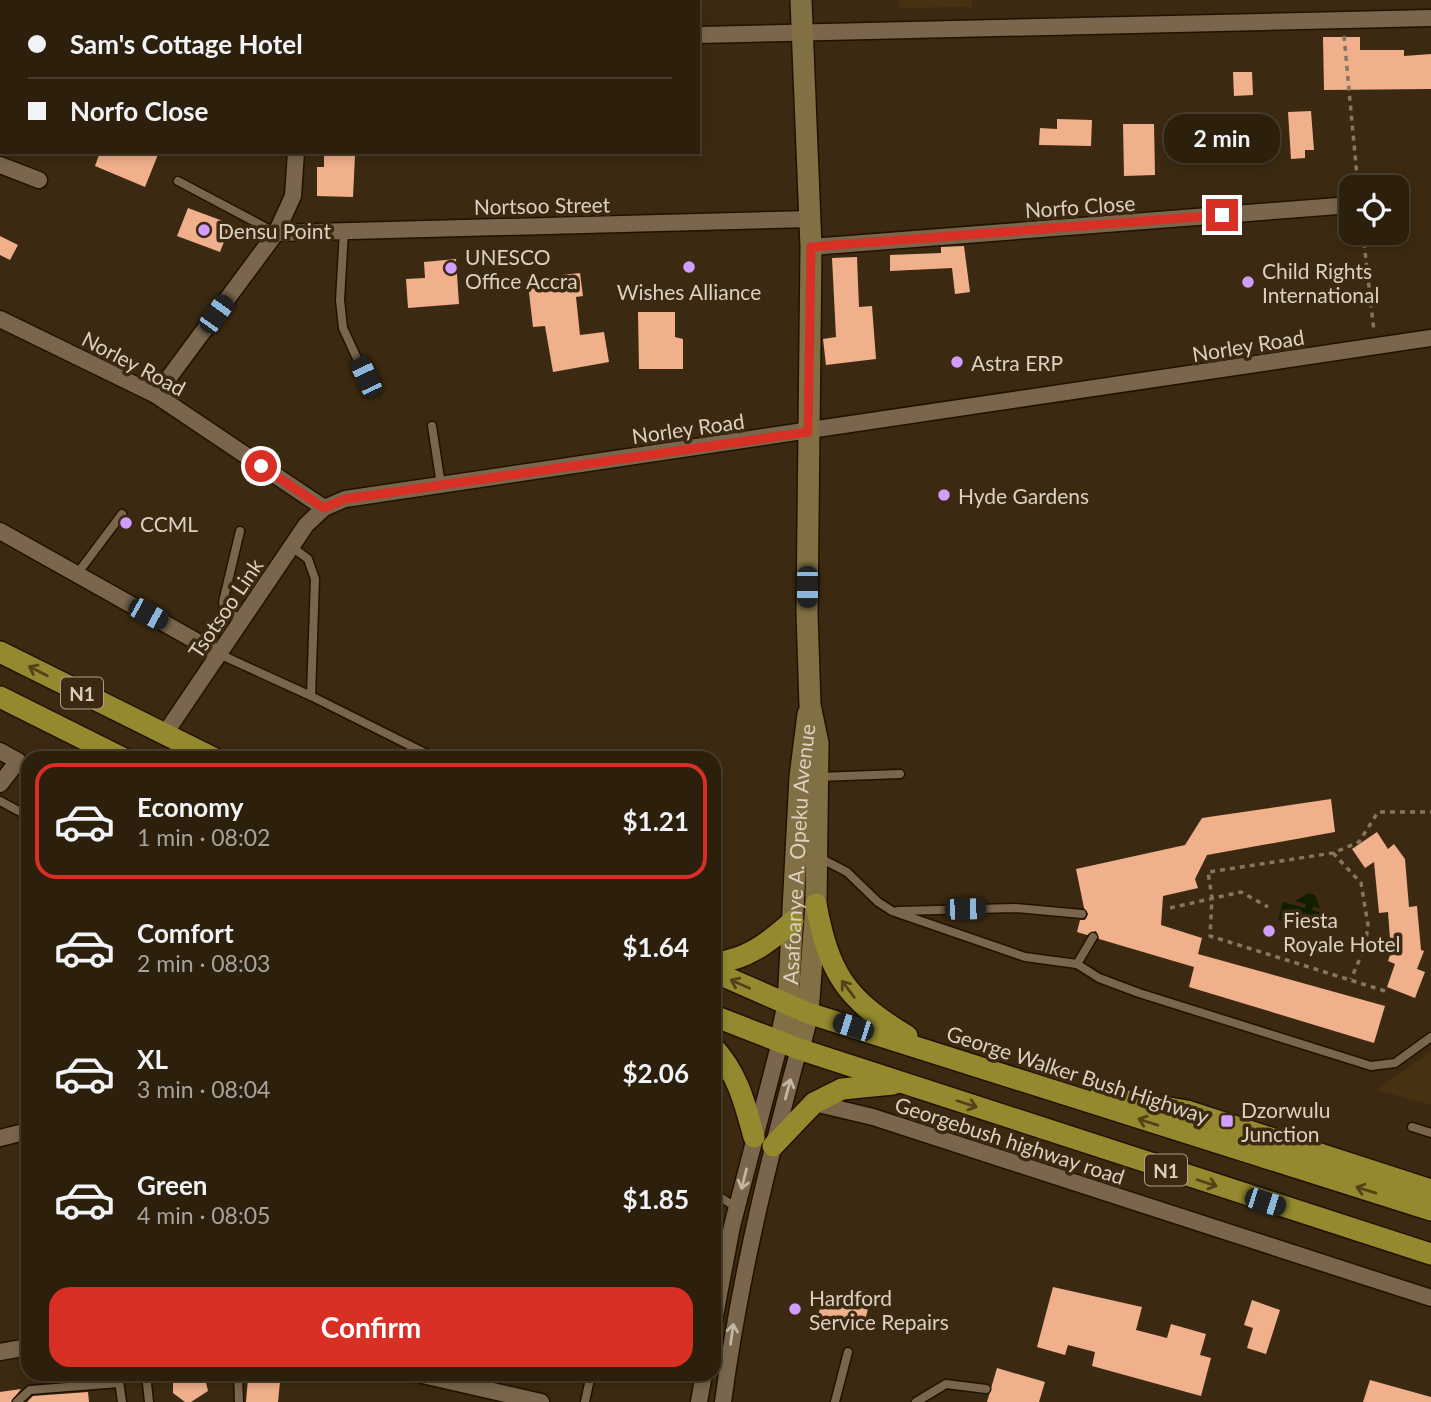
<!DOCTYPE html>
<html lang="en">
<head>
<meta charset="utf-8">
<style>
	body { margin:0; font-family:Lato,sans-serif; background:#342816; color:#f1f3f6; height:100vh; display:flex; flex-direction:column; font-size:26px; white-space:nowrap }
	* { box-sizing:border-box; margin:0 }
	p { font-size:23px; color:#a6a39d }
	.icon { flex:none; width:38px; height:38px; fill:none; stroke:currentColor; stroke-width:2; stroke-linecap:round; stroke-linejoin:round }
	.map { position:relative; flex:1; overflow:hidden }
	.panel { position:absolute; left:21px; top:751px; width:700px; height:630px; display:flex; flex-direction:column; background:#2c200d; border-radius:21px; box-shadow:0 4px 10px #0003,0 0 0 2px #483e2e }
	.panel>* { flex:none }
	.hud { position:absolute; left:0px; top:0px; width:700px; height:154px; box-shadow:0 4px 10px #0003,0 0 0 2px #483e2e; display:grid; align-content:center; height:154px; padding:0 28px; background:#2c200d }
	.controls { position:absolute; left:1339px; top:175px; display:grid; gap:14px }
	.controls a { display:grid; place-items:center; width:70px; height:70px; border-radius:14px; background:#2c200d; box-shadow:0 4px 10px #0003,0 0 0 2px #483e2e; font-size:35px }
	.end { position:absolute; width:32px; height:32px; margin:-16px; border:9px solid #d93025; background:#fff; box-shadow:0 0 0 4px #fff }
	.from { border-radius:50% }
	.bubble { position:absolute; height:49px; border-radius:21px; background:#2c200d; box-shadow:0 4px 10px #0003,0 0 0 2px #483e2e; font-size:23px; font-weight:700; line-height:49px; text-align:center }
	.car { position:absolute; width:21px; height:42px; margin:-21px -10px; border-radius:9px; box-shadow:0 0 5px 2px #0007; background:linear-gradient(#222 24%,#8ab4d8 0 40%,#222 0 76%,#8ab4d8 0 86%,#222 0) }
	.hud b { display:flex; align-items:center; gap:24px; height:66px; font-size:26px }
	.hud b+b { border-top:2px solid #483e2e }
	.hud i { width:18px; height:18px; background:#f1f3f6 }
	ul { padding:12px 0 0; list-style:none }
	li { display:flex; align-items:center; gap:21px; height:116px; margin:0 14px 10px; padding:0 14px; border:4px solid transparent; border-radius:21px }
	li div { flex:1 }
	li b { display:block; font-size:26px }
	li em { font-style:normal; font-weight:700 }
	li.current { border-color:#d93025 }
	li>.icon { width:63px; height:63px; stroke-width:1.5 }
	.button { display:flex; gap:14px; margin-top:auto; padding:14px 28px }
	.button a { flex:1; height:80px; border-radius:21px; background:#d93025; color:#fff; font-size:28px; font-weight:700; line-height:80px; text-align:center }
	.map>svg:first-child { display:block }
</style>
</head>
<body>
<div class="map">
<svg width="1431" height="1402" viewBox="0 0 1431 1402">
	<rect width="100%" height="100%" fill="#3b2a11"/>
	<g fill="#463111">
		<polygon points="899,0 972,0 972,7 899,8"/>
		<polygon points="1431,1051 1431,1105 1377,1090"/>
	</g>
	<polygon fill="#121e01" points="1309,893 1315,895 1320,909 1313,906 1312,910 1321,913 1315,932 1278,920 1283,902 1305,908 1306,904 1295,901"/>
	<g fill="#f0b08b">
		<polygon points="1323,37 1360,37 1360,50 1404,50 1404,56 1431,54 1431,89 1324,90"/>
		<polygon points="1233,72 1252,72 1253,95 1234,96"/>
		<polygon points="1311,111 1314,150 1305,150 1305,158 1291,159 1288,112"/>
		<polygon points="1238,118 1240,154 1213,155 1213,163 1200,163 1198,119"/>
		<polygon points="1057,119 1092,120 1091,146 1039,145 1040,128 1057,129"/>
		<polygon points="1123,124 1154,124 1155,175 1124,176"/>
		<polygon points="100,152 159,152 145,187 95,166"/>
		<polygon points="324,152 346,152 346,155 355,156 353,197 317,196 317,167 324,167"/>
		<polygon points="188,208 231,224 220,252 177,236"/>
		<polygon points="0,236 18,245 10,260 0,255"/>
		<polygon points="964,246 970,292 955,294 952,268 890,271 890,255 941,253 941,247"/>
		<polygon points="857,257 859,307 872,306 876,359 826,365 823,339 836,337 832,258"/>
		<polygon points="456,259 459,304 408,308 406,279 425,278 424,262"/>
		<polygon points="580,273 583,296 576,297 580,335 604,332 609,362 553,372 545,326 533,327 528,284 544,282 543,277"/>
		<polygon points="638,312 675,312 675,337 683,339 683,369 639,369"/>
		<polygon points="1331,799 1335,832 1207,855 1195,879 1198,888 1163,896 1161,925 1202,938 1198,954 1385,1006 1374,1043 1189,987 1194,967 1099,939 1096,931 1087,935 1077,932 1080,920 1085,920 1088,914 1084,908 1076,869 1185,845 1202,818"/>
		<polygon points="1377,832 1388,849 1394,844 1405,859 1409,907 1417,906 1421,950 1424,951 1417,969 1425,972 1415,998 1387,987 1395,964 1388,961 1391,952 1388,912 1379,913 1374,862 1365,868 1352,849"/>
		<polygon points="1053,1287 1142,1307 1136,1330 1167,1338 1171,1324 1206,1334 1200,1355 1211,1358 1201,1396 1092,1366 1095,1352 1068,1345 1065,1355 1037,1347"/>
		<polygon points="824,1293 869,1305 863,1328 818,1316"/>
		<polygon points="1252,1300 1280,1310 1266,1354 1247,1348 1253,1328 1244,1325"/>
		<polygon points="997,1368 1045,1382 1039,1402 987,1402"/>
		<polygon points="173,1374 204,1374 208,1391 191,1402 185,1402 173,1393"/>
		<polygon points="248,1379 280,1382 278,1402 246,1402"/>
		<polygon points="1370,1380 1431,1397 1431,1402 1363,1402"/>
		<polygon points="21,1389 11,1402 0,1402 0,1392"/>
		<polygon points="88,1392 89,1402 27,1402 33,1396"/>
	</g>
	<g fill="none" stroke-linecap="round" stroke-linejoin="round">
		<defs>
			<g id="lane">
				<polyline points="178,181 276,233"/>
				<polyline points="344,231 340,300 343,328 366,378"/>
				<polyline points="432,426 441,485"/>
				<polyline points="240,531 223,602 224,607 241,621"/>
				<polyline points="292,547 308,559 315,579 311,696 435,758"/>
				<polyline points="77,574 122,514"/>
				<polyline points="219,654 311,696"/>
				<polyline points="818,777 900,774"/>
				<polyline points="0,801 28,816"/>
				<polyline points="820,858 847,872 878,902 892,911 1025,957 1077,964 1093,937"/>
				<polyline points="898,911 1015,908 1082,914"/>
				<polyline points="1077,964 1099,978 1139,993 1371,1066 1395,1063 1431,1037"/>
				<polyline points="1412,1127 1431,1133"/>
				<polyline points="714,1193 737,1208"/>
				<polyline points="118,1374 122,1402"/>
				<polyline points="146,1374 149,1402"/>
				<polyline points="238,1374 239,1402"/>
				<polyline points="17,1402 30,1390 119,1383"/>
				<polyline points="585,1402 591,1374"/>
				<polyline points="835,1402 848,1352"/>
				<polyline points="916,1402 946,1384 986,1389"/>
			</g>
			<g id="street">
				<polyline points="431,0 431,2"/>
				<polyline points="0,3 2,3"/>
				<polyline points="698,35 1431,18"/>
				<polyline points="0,165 39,180"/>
				<polyline points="276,233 810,219"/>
				<polyline points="811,247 1351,205"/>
				<polyline points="0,319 156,395 324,508"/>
				<polyline points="156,395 276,233 293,196 296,152"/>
				<polyline points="0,531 219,654"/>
				<polyline points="164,735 306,525 324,508 345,499 1431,338"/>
				<polyline points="0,751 18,761 0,784"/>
				<polyline points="814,1103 873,1117 1431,1298"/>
				<polyline points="0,1138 28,1131"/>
				<polyline points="714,1321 732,1226 780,1042"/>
				<polyline points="0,1352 28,1347"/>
				<polyline points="418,1374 541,1402"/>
				<polyline points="699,1402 704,1374"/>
				<path d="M723,1402C739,1282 767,1166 799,1049"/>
			</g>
			<g id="secondary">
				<path id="s1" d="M780,1042L788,1005L800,777L808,714"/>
				<polyline points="799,1049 808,1013 816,904 818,743 810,705 807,613 811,247 801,0"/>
			</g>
			<g id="highway">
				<polyline points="0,652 213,758"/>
				<polyline points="0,697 122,758"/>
				<path d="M816,904C829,974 846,999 907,1036"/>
				<path d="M714,963C747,960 769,942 793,921"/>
				<polyline points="714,972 808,1013 1431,1210"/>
				<polyline points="714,1016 799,1049 1431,1254"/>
				<path d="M714,1048C738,1074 745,1104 754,1137"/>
				<polyline points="1100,1096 1187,1111 1431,1190"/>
				<polyline points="773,1146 814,1103 842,1089 893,1084"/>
			</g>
		</defs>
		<use href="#lane" stroke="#211200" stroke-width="11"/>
		<use href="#street" stroke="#211200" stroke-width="19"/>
		<use href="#secondary" stroke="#211200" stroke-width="24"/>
		<use href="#highway" stroke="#211200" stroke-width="24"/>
		<g stroke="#847662" stroke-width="3.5" stroke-dasharray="5 5" stroke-linecap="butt">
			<polyline points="1344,36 1358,187"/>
			<polyline points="1363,233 1374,332"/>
			<polyline points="1333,853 1361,883 1368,925 1365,947 1351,979"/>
			<polyline points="1170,908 1241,892 1268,907"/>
			<polyline points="1385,991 1210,936 1212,898 1208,872 1333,853 1359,842 1378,812 1431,812"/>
		</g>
		<use href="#lane" stroke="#79664c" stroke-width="8"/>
		<use href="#street" stroke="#79664c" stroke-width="16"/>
		<use href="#secondary" stroke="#817043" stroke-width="21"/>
		<use href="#highway" stroke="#94892e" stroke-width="21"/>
	</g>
	<defs><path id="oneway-shaft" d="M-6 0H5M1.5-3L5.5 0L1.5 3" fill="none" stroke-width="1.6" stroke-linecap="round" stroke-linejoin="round" transform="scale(1.75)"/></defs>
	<g stroke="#514218">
		<use href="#oneway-shaft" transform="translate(38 671) rotate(-153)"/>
		<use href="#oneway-shaft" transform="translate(740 984) rotate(-156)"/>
		<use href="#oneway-shaft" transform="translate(848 989) rotate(-127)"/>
		<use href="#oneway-shaft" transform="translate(967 1104) rotate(18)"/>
		<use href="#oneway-shaft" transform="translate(1148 1122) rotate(-162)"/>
		<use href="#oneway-shaft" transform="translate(1207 1183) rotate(18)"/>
		<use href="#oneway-shaft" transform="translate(1366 1190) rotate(-163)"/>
	</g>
	<g stroke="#c2b6a4">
		<use href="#oneway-shaft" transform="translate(788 1089) rotate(-75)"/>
		<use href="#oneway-shaft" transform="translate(744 1179) rotate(104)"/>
		<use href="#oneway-shaft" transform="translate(732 1334) rotate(-82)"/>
	</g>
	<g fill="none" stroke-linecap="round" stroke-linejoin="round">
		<polyline stroke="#d93025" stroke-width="9" points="261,466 324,508 345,499 808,432 811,247 1222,215"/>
	</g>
	<g fill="#d19dfe" stroke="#3b2a11" stroke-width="2.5">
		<circle cx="204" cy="230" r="7"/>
		<circle cx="689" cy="267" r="7"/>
		<circle cx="451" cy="268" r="7"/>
		<circle cx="1248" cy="282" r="7"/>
		<circle cx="957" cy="362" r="7"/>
		<circle cx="944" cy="495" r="7"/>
		<circle cx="126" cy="523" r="7"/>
		<circle cx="1269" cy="931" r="7"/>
		<rect x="1220" y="1114" width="14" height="14" rx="3.5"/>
		<circle cx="795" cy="1309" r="7"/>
	</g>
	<g text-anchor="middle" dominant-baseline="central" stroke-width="7" stroke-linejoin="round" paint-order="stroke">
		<g fill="#3b2a11" stroke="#ab9e8d" stroke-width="2">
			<rect x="61" y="677.5" width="42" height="31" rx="5"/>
			<rect x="1145" y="1154.5" width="42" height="31" rx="5"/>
		</g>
		<g font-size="19" font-weight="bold" fill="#dbd0c2">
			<text x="82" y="693">N1</text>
			<text x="1166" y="1170">N1</text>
		</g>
		<g font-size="21" fill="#dbd0c2" stroke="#3b2a11">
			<text transform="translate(542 205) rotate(-1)">Nortsoo Street</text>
			<text transform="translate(1080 206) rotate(-4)">Norfo Close</text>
			<text transform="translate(1248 345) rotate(-9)">Norley Road</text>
			<text transform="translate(134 363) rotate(28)">Norley Road</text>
			<text transform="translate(688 428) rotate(-8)">Norley Road</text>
			<text transform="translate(225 608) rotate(-56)">Tsotsoo Link</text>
			<text stroke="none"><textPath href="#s1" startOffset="189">Asafoanye A. Opeku Avenue</textPath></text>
			<text transform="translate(1078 1074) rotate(18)">George Walker Bush Highway</text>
			<text transform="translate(1010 1140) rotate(18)">Georgebush highway road</text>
		</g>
		<g font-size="21" fill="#dbd0c2" stroke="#3b2a11" text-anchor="start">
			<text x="218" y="230">Densu Point</text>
			<text x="465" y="256">UNESCO<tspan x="465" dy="24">Office Accra</tspan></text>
			<text x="1262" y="270">Child Rights<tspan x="1262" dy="24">International</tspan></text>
			<text x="689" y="291" text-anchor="middle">Wishes Alliance</text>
			<text x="971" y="362">Astra ERP</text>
			<text x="958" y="495">Hyde Gardens</text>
			<text x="140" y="523">CCML</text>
			<text x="1283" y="919">Fiesta<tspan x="1283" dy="24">Royale Hotel</tspan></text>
			<text x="1241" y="1109">Dzorwulu<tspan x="1241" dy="24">Junction</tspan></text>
			<text x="809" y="1297">Hardford<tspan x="809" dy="24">Service Repairs</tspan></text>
		</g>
	</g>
</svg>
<div class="controls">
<a><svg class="icon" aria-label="locate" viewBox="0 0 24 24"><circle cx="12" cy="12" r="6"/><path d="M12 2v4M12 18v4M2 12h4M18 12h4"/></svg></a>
</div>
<i class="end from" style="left:261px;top:466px"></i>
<i class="end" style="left:1222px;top:215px"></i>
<div class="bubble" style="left:1164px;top:114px;width:116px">2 min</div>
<i class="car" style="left:216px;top:314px;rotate:36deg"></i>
<i class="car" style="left:366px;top:377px;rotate:335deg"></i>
<i class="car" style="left:807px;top:587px;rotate:180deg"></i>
<i class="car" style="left:148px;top:614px;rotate:119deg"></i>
<i class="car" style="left:965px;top:909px;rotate:89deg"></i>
<i class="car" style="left:853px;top:1027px;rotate:288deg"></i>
<i class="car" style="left:1265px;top:1202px;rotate:108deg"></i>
<div class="hud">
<b><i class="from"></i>Sam's Cottage Hotel</b>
<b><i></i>Norfo Close</b>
</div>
<section class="panel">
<ul>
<li class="current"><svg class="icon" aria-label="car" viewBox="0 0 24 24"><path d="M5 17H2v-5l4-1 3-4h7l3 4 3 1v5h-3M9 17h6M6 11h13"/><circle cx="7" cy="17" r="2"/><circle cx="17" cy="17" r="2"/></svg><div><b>Economy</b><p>1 min · 08:02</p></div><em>$1.21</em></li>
<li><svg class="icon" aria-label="car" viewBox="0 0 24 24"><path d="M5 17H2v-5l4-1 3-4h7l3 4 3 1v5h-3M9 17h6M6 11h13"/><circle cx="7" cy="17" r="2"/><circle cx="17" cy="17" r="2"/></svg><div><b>Comfort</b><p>2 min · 08:03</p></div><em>$1.64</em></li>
<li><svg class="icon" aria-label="car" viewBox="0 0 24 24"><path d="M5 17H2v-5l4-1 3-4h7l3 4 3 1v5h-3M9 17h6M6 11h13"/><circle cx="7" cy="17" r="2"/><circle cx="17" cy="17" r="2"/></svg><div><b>XL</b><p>3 min · 08:04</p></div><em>$2.06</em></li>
<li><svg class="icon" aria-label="car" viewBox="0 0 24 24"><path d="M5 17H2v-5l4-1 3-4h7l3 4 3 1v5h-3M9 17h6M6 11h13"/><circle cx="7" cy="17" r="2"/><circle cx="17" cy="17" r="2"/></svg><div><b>Green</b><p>4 min · 08:05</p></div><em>$1.85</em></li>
</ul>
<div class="button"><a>Confirm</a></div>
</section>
</div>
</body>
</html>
